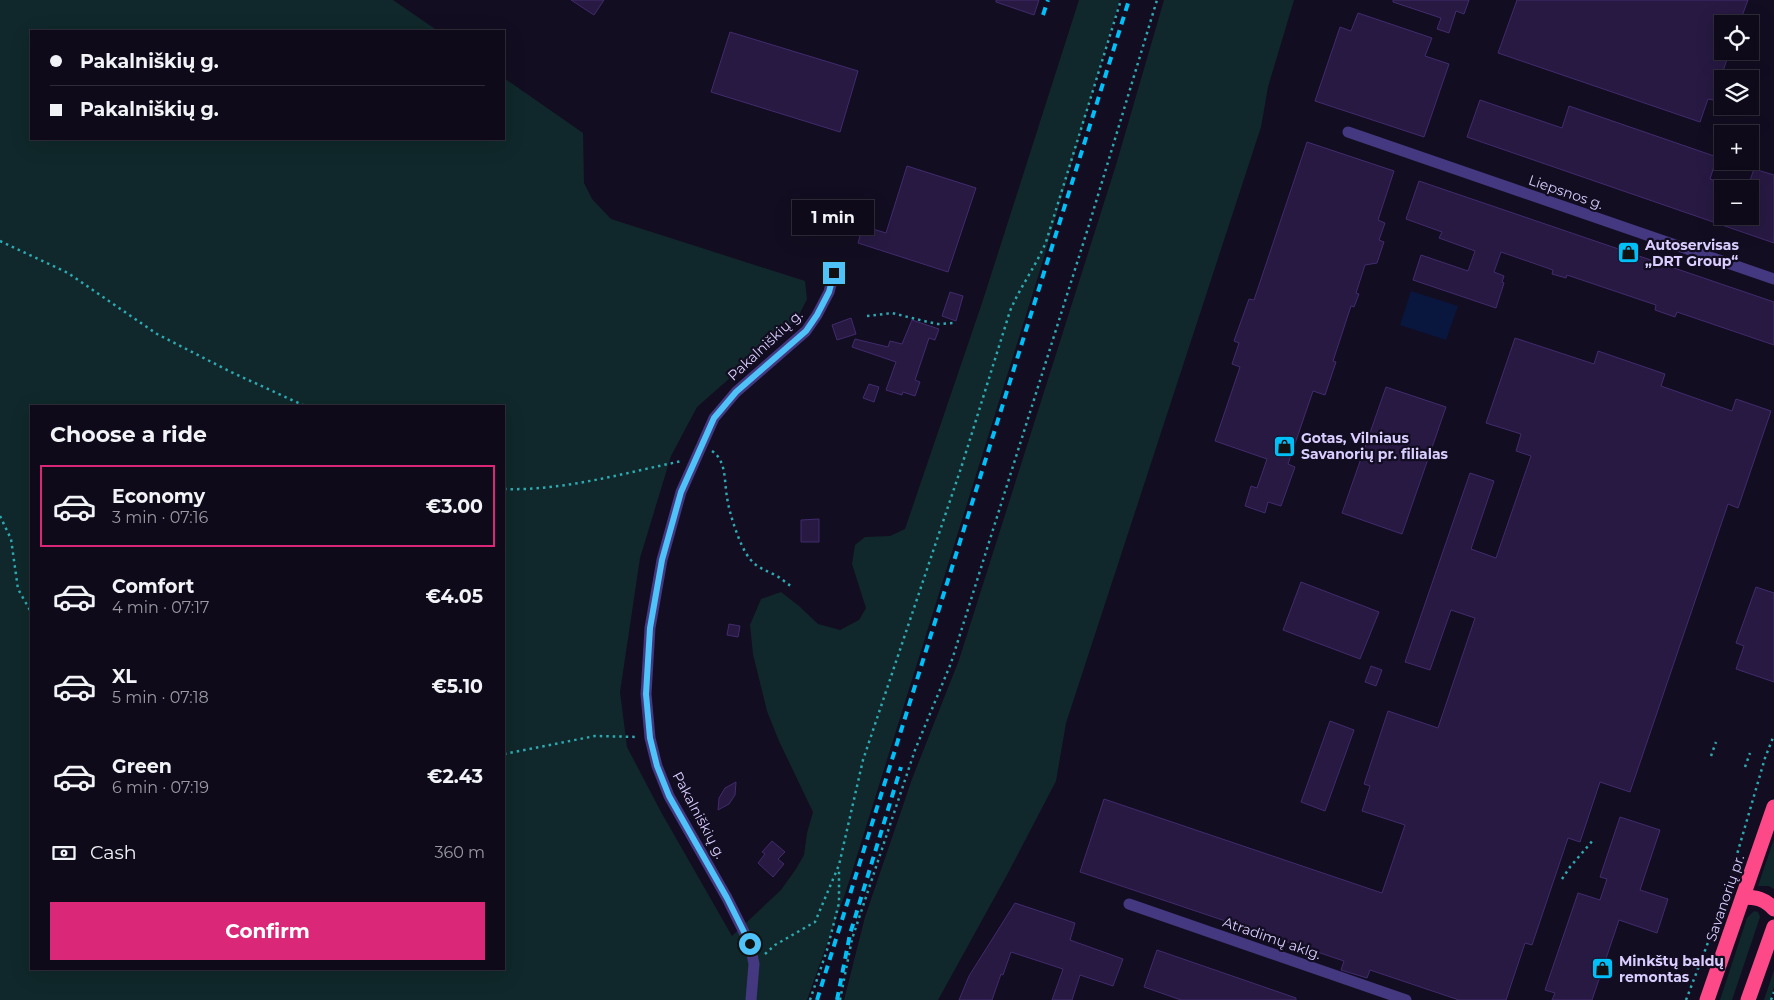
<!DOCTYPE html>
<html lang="en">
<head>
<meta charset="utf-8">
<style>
	body { margin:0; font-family:Montserrat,sans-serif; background:#1c1826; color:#f1f3f6; height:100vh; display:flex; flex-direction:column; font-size:19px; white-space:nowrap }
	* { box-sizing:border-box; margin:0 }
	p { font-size:16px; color:#9b9aa2 }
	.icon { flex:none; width:28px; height:28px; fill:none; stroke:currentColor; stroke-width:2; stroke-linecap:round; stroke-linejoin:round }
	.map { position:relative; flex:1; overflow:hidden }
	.drawer { position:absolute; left:30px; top:405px; width:475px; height:565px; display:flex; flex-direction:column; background:#0e0a19; border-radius:0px; box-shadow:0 5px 20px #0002,0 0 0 1px #2e2b38 }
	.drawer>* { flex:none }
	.guide { position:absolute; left:30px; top:30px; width:475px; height:110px; border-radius:0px; box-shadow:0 5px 20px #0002,0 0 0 1px #2e2b38; display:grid; align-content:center; height:110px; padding:0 20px; background:#0e0a19 }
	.tools { position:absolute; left:1714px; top:15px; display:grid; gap:10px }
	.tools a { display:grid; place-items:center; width:45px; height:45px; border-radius:0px; background:#0e0a19; box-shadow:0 5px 20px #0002,0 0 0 1px #2e2b38; font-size:25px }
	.end { position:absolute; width:22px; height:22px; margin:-11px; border:6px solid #4fc3f7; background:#111; box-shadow:0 0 0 2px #111 }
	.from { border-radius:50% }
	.bubble { position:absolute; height:35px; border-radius:0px; background:#0e0a19; box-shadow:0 5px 20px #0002,0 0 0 1px #2e2b38; font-size:16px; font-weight:700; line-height:35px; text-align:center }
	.guide b { display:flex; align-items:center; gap:18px; height:48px; font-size:19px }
	.guide b+b { border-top:1px solid #2e2b38 }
	.guide i { width:12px; height:12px; background:#f1f3f6 }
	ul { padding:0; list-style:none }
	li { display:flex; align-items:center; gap:15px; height:82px; margin:0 10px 8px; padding:0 10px; border:2px solid transparent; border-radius:0px }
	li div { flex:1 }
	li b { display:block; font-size:19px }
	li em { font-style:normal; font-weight:700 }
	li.active { border-color:#db2777 }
	li>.icon { width:45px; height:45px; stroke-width:1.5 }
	h2 { padding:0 20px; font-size:22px; line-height:60px }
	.pay { display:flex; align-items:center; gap:12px; height:55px; padding:0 20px; font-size:19px }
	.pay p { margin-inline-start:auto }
	.button { display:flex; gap:10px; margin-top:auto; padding:10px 20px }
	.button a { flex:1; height:58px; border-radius:0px; background:#db2777; color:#fff; font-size:20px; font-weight:700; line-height:58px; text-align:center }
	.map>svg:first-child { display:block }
</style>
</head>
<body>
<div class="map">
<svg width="1774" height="1000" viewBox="0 0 1774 1000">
	<rect width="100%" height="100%" fill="#130d21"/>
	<g fill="#10282b" fill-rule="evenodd">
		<path d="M0,0H393L438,31H31V139H504V78L583,133L584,183L592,199L611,219L805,281L807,299L797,319L697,407L671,456L640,558L620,692L627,747L661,812L732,936L781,890L796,869L804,855L807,833L813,812L779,741L767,711L753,654L750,625L761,599L781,592L799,606L818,624L840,630L859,620L866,608L852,564L855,545L865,537L890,536L905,529L983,300L1079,0H1120L1041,267L845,894L807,1000H0ZM31,406H504V969H31Z"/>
		<polygon points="1164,0 1294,0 1268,87 1261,127 1066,723 1056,781 1008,873 938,1000 844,1000 865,917 912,779 959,660 1116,165"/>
		<polygon points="1774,839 1774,889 1769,886 1758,886"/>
		<polygon points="1754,911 1758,912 1760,917 1732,1000 1720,1000 1747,918"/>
		<polygon points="1774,970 1774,987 1770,1000 1764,1000"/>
	</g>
	<polygon fill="#09163e" points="1411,291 1458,306 1446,340 1400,325"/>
	<g fill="#271942" stroke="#412b6e">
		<polygon points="571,0 604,0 594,15"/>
		<polygon points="996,0 1039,0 1034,15 996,2"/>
		<polygon points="1393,0 1469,0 1464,14 1456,11 1449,33 1437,29 1441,18 1393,2"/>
		<polygon points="1517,0 1748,0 1739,24 1722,24 1722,51 1730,51 1718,85 1722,86 1722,101 1714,98 1713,100 1708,99 1700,122 1498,53"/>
		<polygon points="1358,13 1432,38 1425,56 1449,64 1424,137 1315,101 1340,27 1351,31"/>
		<polygon points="730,32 858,71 840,132 711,92"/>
		<polygon points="1480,100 1562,128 1569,106 1717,157 1710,179 1722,183 1722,216 1750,216 1750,189 1747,189 1754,169 1774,175 1774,243 1467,137"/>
		<polygon points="1307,142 1394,171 1378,220 1385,223 1379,240 1384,242 1377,263 1365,265 1356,293 1359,294 1354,307 1351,306 1333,361 1336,362 1325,395 1313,391 1288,464 1295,467 1281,506 1268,502 1265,513 1245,506 1251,486 1257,488 1267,459 1215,441 1240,367 1232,364 1239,343 1234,341 1249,299 1254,300"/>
		<polygon points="907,166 976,188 948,272 858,243 863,226 886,233"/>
		<polygon points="1419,181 1774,302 1774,345 1677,312 1675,317 1655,310 1656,305 1567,275 1566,278 1552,274 1553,270 1501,252 1494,272 1504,276 1502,282 1504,283 1496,308 1413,280 1421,255 1468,271 1475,251 1439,238 1442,232 1406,219"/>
		<polygon points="950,292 963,296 956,321 942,316"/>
		<polygon points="851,318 856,334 837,340 832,325"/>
		<polygon points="912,320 939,329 935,340 929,338 915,380 920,382 915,396 903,392 902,395 886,390 896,362 852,347 855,339 888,347 890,341 902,344"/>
		<polygon points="1515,338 1594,364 1598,351 1665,374 1661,386 1732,411 1736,399 1771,411 1738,508 1728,504 1630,792 1600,782 1580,842 1568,838 1532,945 1525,943 1506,1000 1459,1000 1370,970 1367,978 1341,970 1344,961 1080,872 1104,799 1382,893 1405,825 1362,811 1370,786 1364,784 1388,711 1438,728 1475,618 1451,610 1430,670 1405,662 1470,473 1494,481 1471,549 1496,558 1531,456 1516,451 1521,434 1486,423"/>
		<polygon points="869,384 879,387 874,402 863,398"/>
		<polygon points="1386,387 1446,407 1402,534 1342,513"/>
		<polygon points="819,519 819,542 801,542 801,520"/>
		<polygon points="1301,582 1379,612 1360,659 1283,630"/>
		<polygon points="1756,587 1774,593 1774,682 1736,669 1744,646 1736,643"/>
		<polygon points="729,624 740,626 738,637 727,635"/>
		<polygon points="1371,666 1382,670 1376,686 1365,682"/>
		<polygon points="1330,721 1354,730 1325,811 1301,802"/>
		<polygon points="736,782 735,795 729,804 718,810 719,798 725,788"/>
		<polygon points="1620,817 1660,830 1640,890 1668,899 1657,933 1619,920 1592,1000 1552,1000 1555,993 1545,990 1578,893 1600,900 1607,879 1600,877"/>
		<polygon points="772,841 785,852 778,859 784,864 773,877 758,863 765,854 762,852"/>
		<polygon points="1015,903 1075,923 1070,940 1123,959 1113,986 1080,975 1072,1000 1052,1000 1063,969 1011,952 1003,975 1001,974 992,1000 959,1000 969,976"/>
		<polygon points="1157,950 1296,998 1296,1000 1181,1000 1144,987"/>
	</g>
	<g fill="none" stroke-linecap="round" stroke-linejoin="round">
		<g stroke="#2ea9b2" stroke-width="2.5" stroke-dasharray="2.5 4" stroke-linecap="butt">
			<polyline points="0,241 68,273 157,334 231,372 305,406"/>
			<polyline points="867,316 892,313 928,322 938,324 954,323"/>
			<path d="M712,451C727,461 724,482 727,497C729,513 740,547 750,559C757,568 766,570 775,575C781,578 786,583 791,586"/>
			<path d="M504,489C564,491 624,473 682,461"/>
			<polyline points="0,516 11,539 18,589 31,612"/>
			<polyline points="504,754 595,736 638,737"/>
			<polyline points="1711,756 1716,742"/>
			<polyline points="1745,767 1750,753"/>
			<polyline points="1562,879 1570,867 1594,839"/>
			<path d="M765,954L775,945L815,922L839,865L863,760L962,465L1010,311C1020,287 1036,266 1046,242L1121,0"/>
			<polyline points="810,1000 827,950 839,903 839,868"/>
			<polyline points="840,1000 852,939 915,750 951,663 1089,225 1157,0"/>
			<polyline points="1686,1000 1722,906 1765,758 1774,735"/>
			<polyline points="1771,1000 1774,992"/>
		</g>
		<g stroke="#443880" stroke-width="11">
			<polyline points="1348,132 1774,279"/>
			<polyline points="1129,904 1406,1000"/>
			<polyline points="751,1000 754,964 750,944 727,898 669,796 657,766 650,738 646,694 650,628 662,560 681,492 714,418 736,392 806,331 817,315 829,292 834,273"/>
		</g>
		<g stroke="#fe4989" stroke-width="15">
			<path d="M1743,897C1756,897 1765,899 1774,909"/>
			<polyline points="1707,1000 1774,807"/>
			<polyline points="1748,1000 1774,927"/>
		</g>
		<g stroke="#01bff7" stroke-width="4" stroke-dasharray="8 6" stroke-linecap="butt">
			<polyline points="1043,15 1048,0"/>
			<polyline points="817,1000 1129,0"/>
			<polyline points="837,1000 850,934 901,767"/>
		</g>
	</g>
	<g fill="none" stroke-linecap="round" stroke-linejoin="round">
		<polyline stroke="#4fc3f7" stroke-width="6" points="750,944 727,898 669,796 657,766 650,738 646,694 650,628 662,560 681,492 714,418 736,392 806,331 817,315 829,292 834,273"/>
	</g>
	<defs>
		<symbol id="shop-square" viewBox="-11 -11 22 22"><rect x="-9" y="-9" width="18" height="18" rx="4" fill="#01bff7" stroke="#130d21"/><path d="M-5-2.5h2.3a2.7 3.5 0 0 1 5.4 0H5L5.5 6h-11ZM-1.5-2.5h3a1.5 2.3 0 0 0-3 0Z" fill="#111"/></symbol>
	</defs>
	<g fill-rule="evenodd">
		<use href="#shop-square" x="1616" y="240" width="25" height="25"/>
		<use href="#shop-square" x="1272" y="434" width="25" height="25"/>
		<use href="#shop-square" x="1590" y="956" width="25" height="25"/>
	</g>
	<g text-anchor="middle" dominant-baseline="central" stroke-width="4.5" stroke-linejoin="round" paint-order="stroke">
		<g font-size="14" fill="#d9ceff" stroke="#130d21">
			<text transform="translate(1566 192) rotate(19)">Liepsnos g.</text>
			<text transform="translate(765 345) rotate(-43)">Pakalniškių g.</text>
			<text transform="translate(699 815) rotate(62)">Pakalniškių g.</text>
			<text transform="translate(1725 898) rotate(-71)">Savanorių pr.</text>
			<text transform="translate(1272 938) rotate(19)">Atradimų aklg.</text>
		</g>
		<g font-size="14" font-weight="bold" fill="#d9ceff" stroke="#130d21" text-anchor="start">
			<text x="1645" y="245">Autoservisas<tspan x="1645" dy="16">„DRT Group“</tspan></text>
			<text x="1301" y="438">Gotas, Vilniaus<tspan x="1301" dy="16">Savanorių pr. filialas</tspan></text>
			<text x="1619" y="961">Minkštų baldų<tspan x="1619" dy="16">remontas</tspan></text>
		</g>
	</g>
</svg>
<div class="tools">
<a><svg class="icon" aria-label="locate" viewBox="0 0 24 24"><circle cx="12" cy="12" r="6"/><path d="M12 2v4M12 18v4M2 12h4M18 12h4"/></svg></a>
<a><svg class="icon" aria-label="layers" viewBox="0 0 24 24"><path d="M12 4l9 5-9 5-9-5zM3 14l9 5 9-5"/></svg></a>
<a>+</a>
<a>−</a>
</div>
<i class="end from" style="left:750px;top:944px"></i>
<i class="end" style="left:834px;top:273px"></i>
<div class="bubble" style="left:792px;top:200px;width:82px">1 min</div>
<div class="guide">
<b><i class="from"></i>Pakalniškių g.</b>
<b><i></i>Pakalniškių g.</b>
</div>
<section class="drawer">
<h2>Choose a ride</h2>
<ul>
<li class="active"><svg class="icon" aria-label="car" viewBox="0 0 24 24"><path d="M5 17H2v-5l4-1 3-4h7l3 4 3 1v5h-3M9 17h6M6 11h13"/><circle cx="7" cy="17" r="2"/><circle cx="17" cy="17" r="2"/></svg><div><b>Economy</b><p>3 min · 07:16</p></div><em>€3.00</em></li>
<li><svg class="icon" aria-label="car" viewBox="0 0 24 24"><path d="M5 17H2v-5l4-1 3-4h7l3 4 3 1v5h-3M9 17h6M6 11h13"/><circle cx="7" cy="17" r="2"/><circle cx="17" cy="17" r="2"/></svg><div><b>Comfort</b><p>4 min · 07:17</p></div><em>€4.05</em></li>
<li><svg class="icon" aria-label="car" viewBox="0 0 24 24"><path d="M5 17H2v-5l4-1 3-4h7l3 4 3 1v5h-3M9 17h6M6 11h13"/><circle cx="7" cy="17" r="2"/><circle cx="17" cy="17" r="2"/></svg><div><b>XL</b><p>5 min · 07:18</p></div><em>€5.10</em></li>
<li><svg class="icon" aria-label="car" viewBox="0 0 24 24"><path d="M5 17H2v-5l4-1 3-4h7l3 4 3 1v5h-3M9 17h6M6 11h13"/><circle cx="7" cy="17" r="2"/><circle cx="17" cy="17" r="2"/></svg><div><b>Green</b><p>6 min · 07:19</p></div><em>€2.43</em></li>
</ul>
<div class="pay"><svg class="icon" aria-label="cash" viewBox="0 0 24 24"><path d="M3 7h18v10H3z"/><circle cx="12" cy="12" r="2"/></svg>Cash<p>360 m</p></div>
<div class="button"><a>Confirm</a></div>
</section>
</div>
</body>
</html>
